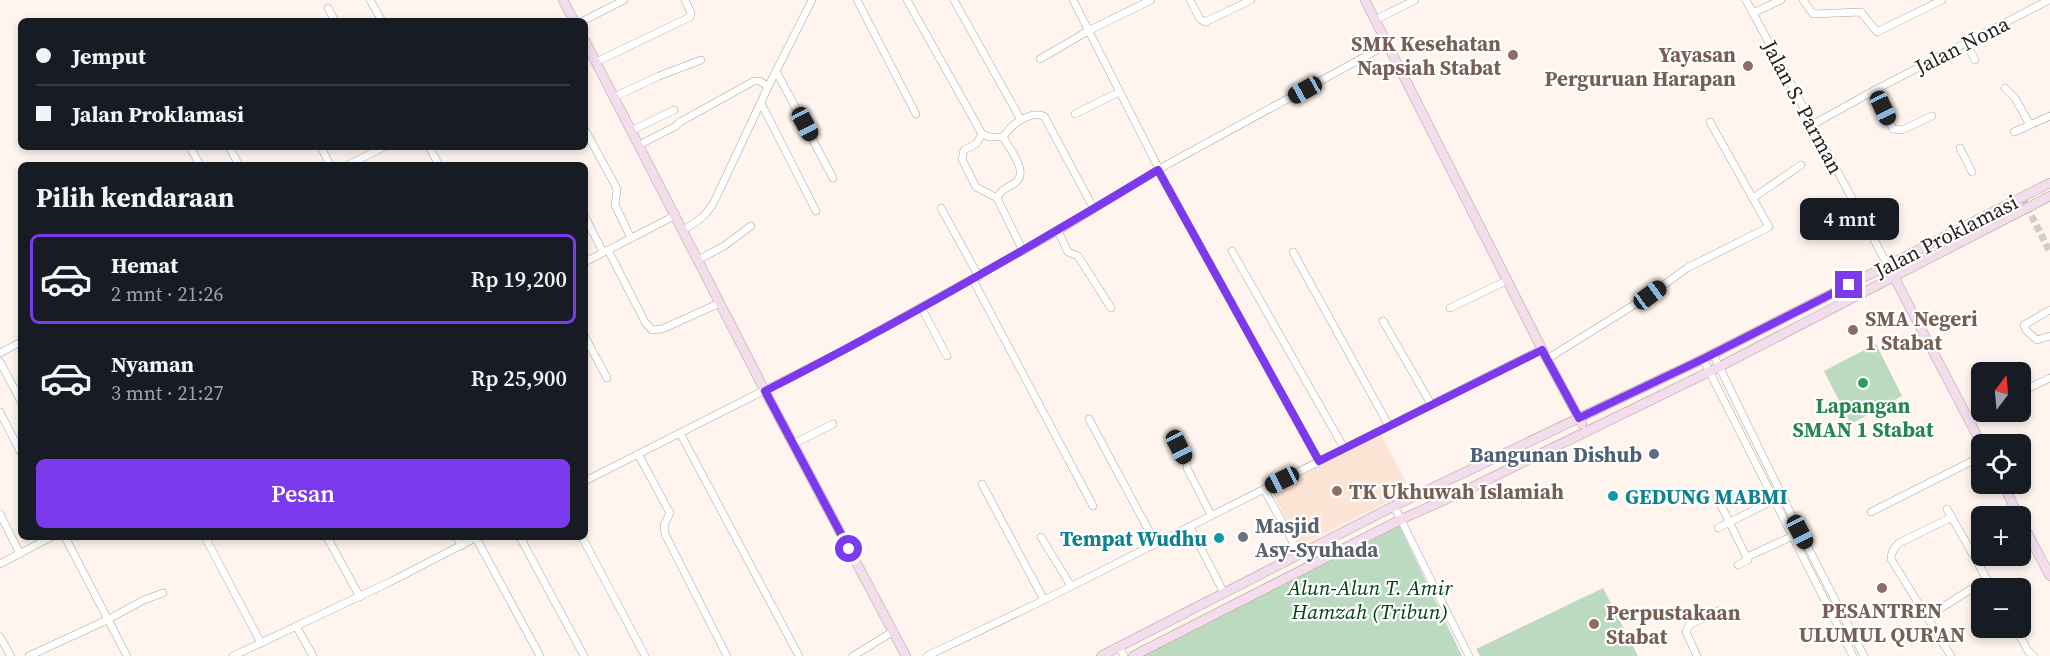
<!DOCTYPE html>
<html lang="id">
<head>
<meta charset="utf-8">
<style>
	body { margin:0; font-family:"Source Serif 4",serif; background:#242831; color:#f1f3f6; height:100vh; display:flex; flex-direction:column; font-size:22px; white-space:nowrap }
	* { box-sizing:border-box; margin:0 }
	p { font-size:20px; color:#9ea1a6 }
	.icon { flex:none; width:33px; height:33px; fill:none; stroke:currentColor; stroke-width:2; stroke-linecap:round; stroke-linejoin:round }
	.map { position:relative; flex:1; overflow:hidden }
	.sheet { position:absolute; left:18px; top:162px; width:570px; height:378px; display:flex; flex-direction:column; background:#171b24; border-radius:9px; box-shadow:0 3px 9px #0003 }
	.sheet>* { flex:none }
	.guide { position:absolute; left:18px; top:18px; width:570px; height:132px; border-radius:9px; box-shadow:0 3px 9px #0003; display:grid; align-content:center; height:132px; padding:0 18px; background:#171b24 }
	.needle { width:39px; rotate:16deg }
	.controls { position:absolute; left:1971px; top:362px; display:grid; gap:12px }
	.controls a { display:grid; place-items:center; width:60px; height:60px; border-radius:9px; background:#171b24; box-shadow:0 3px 9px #0003; font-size:30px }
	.end { position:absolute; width:27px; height:27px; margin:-14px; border:8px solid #7c3aed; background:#fff; box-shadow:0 0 0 3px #fff }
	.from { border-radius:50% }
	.bubble { position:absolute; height:42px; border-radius:9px; background:#171b24; box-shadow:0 3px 9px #0003; font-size:20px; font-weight:600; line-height:42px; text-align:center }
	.car { position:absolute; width:18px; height:36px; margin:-18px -9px; border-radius:8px; box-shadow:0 0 4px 2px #0007; background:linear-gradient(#222 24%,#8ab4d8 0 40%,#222 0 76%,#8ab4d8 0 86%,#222 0) }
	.guide b { display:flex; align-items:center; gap:21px; height:57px; font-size:22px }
	.guide b+b { border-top:2px solid #363941 }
	.guide i { width:15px; height:15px; background:#f1f3f6 }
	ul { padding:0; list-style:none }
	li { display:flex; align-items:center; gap:18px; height:90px; margin:0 12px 9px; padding:0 6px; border:3px solid transparent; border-radius:9px }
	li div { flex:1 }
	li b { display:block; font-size:22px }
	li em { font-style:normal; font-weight:600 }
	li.active { border-color:#7c3aed }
	li>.icon { width:54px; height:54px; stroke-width:1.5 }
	h2 { padding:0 18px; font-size:27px; line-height:72px }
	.button { display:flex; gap:12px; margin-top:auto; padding:12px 18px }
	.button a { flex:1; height:69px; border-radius:9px; background:#7c3aed; color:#fff; font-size:24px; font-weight:600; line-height:69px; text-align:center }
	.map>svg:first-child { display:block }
</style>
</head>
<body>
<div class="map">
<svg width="2050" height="656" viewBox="0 0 2050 656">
	<rect width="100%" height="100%" fill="#fff5ee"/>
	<polygon fill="#fce5d5" points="1380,432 1407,484 1400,487 1403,494 1300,546 1270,488"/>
	<g fill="#bbdabf">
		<polygon points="1876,344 1902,396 1851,424 1824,371"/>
		<polygon points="1398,523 1462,656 1136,656"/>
		<polygon points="1603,588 1638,656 1480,656 1476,649"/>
	</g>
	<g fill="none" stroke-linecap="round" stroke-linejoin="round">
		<polyline stroke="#d4cbc4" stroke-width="7" stroke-dasharray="7 3.5" stroke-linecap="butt" points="2022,197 2050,252"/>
		<defs>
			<g id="street">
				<polyline points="370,0 382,21"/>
				<polyline points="857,0 916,114"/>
				<polyline points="907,0 982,134"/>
				<polyline points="954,0 1021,120"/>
				<polyline points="1073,0 1159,169"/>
				<polyline points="1190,0 1200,19 1205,22 1251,0"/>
				<polyline points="1746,0 1894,277"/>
				<polyline points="1803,0 1813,14 1861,12 1877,32 1942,0"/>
				<polyline points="328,8 335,21"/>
				<polyline points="1753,13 1781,0"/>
				<polyline points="1375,20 1415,0"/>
				<polyline points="583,21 624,0"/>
				<polyline points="1966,43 1975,60"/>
				<polyline points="1040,59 1088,31 1151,0"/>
				<polyline points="596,62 690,17 691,13 685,0"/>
				<polyline points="776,71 833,178"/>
				<polyline points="2005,88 2015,98 2030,125"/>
				<polyline points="1875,90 1893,129 1902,130 1932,116"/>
				<polyline points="614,97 659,76 701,60"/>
				<polyline points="761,103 816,211"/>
				<polyline points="1075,114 1119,92"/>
				<polyline points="1812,125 1875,90 2049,0"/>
				<polyline points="585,130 614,183 617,189 615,205 631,238"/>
				<polyline points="631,131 674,110"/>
				<polyline points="2014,132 2050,116"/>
				<polyline points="639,145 676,126 680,122 754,81 760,81 768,87"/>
				<polyline points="190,147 200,165"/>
				<polyline points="229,147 239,165"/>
				<polyline points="321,147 330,165"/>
				<polyline points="429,147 439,165"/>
				<polyline points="1960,148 1972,172"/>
				<polyline points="348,165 384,147"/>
				<polyline points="1158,170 1319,461"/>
				<path d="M997,198C1001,189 1007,188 1015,183C1030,173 1009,148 1003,137"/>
				<polyline points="1753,198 1801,165"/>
				<polyline points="941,208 979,277"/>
				<polyline points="585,217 603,252"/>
				<path d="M683,230C697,222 706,216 714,202L768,87L812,0"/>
				<polyline points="1058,231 1068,252 1078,256 1111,308"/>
				<polyline points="608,250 645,322 652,330 662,329 720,303"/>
				<path d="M1023,251L997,198L976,187L962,159L964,150L976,144L982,134L989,137H1003C1010,126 1029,110 1044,116L1094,209"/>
				<polyline points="1232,251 1344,448"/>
				<polyline points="1293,252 1389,426"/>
				<polyline points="698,260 724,246 751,226"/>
				<polyline points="585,262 676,215"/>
				<polyline points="973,280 1093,506"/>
				<polyline points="921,307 947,356"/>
				<polyline points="1450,308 1508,280"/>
				<polyline points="2050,310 2024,325 2026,330 2037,340 2050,336"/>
				<polyline points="1383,321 1431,404"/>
				<polyline points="585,337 607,378"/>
				<polyline points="0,353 21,342"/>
				<polyline points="1713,354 1795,522 1864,656"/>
				<polyline points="1547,359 1650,295 1687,268 1769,227 1710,122"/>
				<polyline points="1703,359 1853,656"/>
				<polyline points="0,362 21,401"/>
				<polyline points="2020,392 2050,378"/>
				<polyline points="0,412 21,453"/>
				<polyline points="1089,419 1156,544"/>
				<polyline points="1969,422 1988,411"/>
				<polyline points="680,433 799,656"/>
				<polyline points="793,444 833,424"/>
				<polyline points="1179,447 1187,462 1187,468 1211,515"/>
				<polyline points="638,454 670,513 664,525 665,534 727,656"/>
				<polyline points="585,481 844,350 1058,231 1159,169 1388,44"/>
				<polyline points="982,484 1044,600"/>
				<polyline points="1264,489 1300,555"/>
				<polyline points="1717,497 1748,560 1738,565"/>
				<polyline points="1394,506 1469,656"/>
				<polyline points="1947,509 1992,588"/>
				<polyline points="1871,512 1982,456"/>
				<polyline points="0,514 20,554"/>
				<polyline points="1190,527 1224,593"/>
				<polyline points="1718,528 1778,498"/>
				<polyline points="65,537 127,656"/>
				<polyline points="205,537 261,643"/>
				<polyline points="327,537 360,597"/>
				<polyline points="457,537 461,546"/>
				<polyline points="520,537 584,656"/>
				<polyline points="582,537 645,656"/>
				<polyline points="1041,537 1071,586"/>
				<polyline points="476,538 540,656"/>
				<polyline points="1747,557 1793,536"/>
				<polyline points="0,564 51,537"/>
				<polyline points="1927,617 1987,579"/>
				<polyline points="296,626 313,656"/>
				<polyline points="2015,627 2028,651 2034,656"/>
				<polyline points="0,637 11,656"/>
				<polyline points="1119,647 1124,656"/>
				<polyline points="29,656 107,620 144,600 163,593"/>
				<polyline points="233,656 390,582 477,537"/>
				<polyline points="853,656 894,631"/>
				<polyline points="927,656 1044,600 1542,349"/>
				<polyline points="1697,656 1686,632 1689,625 1718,611"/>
				<path d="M1951,656L1891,559C1891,552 1894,548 1899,543L1952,517"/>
			</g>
			<g id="secondary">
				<polyline points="563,0 574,21"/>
				<polyline points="1365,0 1547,359 1582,424"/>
				<polyline points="585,41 765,391 906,656"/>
				<polyline points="1894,277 1982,445"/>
				<polyline points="2002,483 2019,516"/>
				<polyline points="2020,519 2050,576"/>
				<polyline points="1101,656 1394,506 1703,359 2050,183"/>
				<polyline points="1133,656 1402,519 1458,494 1719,367 2050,196"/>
			</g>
		</defs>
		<use href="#street" stroke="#b1a297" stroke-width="8"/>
		<use href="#secondary" stroke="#b1a297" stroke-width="10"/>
		<use href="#street" stroke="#fff" stroke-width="7"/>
		<use href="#secondary" stroke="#f3ddec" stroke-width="9"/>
	</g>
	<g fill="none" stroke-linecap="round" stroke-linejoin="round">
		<path stroke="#7c3aed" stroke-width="8" d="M849,549L765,391C899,323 1029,248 1158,170L1319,461L1542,350L1579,418L1703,359L1849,285"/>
	</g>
	<g fill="#8d6e63" stroke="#fff" stroke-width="2">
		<circle cx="1513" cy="55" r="6"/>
		<circle cx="1748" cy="66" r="6"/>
		<circle cx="1853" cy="330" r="6"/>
		<circle cx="1337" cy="491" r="6"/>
		<circle cx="1882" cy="588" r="6"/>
		<circle cx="1594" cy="624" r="6"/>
	</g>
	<circle fill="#2e9e5b" stroke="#fff" stroke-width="2" cx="1863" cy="383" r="6"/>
	<circle fill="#5c6f8a" stroke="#fff" stroke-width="2" cx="1654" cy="454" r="6"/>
	<g fill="#0f9aa8" stroke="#fff" stroke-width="2">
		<circle cx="1613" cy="496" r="6"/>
		<circle cx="1219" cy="538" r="6"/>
	</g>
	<circle fill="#6b7280" stroke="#fff" stroke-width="2" cx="1243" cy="537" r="6"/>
	<g text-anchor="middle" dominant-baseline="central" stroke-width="4.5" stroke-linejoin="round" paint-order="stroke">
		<g font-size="21" font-weight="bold" fill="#785e54" stroke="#fff" text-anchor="start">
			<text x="1501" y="43" text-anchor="end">SMK Kesehatan<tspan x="1501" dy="24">Napsiah Stabat</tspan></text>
			<text x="1736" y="54" text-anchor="end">Yayasan<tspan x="1736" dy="24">Perguruan Harapan</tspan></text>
			<text x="1865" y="318">SMA Negeri<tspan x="1865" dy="24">1 Stabat</tspan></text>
			<text x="1349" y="491">TK Ukhuwah Islamiah</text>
			<text x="1882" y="610" text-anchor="middle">PESANTREN<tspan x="1882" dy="24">ULUMUL QUR'AN</tspan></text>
			<text x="1606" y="612">Perpustakaan<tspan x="1606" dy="24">Stabat</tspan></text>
		</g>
		<g font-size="21" fill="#28221e" stroke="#fff">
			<text transform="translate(1962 45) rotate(-27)">Jalan Nona</text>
			<text transform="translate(1803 107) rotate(62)">Jalan S. Parman</text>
			<text transform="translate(1946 236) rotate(-27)">Jalan Proklamasi</text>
		</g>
		<g font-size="21" font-weight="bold" fill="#27864d" stroke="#fff">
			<text x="1863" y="405">Lapangan<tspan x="1863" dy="24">SMAN 1 Stabat</tspan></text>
		</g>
		<g font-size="21" font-weight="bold" fill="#4e5e75" stroke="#fff" text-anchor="end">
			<text x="1642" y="454">Bangunan Dishub</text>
		</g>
		<g font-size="21" font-weight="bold" fill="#0d838f" stroke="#fff" text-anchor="start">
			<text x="1625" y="496">GEDUNG MABMI</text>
			<text x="1207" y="538" text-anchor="end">Tempat Wudhu</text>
		</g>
		<g font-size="21" font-weight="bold" fill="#5b616d" stroke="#fff" text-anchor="start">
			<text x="1255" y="525">Masjid<tspan x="1255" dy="24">Asy-Syuhada</tspan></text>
		</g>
		<g font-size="21" font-style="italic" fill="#004417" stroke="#fff">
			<text x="1370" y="587">Alun-Alun T. Amir<tspan x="1370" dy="24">Hamzah (Tribun)</tspan></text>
		</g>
	</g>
</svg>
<div class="controls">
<a><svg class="needle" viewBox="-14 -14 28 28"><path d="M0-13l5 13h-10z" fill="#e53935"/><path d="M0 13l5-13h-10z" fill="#9ea1a6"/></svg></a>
<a><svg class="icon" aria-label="locate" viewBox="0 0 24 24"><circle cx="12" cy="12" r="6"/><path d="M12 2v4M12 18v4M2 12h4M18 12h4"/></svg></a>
<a>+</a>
<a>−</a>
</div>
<i class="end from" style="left:849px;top:549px"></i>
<i class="end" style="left:1849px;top:285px"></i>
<div class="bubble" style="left:1800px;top:198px;width:99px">4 mnt</div>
<i class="car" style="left:1305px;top:90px;rotate:241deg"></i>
<i class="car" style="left:1883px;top:108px;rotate:155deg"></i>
<i class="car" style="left:805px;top:124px;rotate:152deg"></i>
<i class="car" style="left:1650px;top:295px;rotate:54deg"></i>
<i class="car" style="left:1179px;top:447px;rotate:153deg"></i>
<i class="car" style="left:1282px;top:480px;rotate:243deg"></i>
<i class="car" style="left:1800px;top:532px;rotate:153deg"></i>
<div class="guide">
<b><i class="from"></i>Jemput</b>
<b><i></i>Jalan Proklamasi</b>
</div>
<section class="sheet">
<h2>Pilih kendaraan</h2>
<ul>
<li class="active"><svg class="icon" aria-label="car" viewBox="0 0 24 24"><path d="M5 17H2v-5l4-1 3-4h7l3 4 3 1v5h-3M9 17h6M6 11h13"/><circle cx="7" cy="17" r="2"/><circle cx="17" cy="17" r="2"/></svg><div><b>Hemat</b><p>2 mnt · 21:26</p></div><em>Rp 19,200</em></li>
<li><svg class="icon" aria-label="car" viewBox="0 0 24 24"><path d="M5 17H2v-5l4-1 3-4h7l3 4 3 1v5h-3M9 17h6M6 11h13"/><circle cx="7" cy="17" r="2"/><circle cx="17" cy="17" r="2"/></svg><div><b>Nyaman</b><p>3 mnt · 21:27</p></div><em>Rp 25,900</em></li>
</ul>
<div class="button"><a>Pesan</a></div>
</section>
</div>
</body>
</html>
